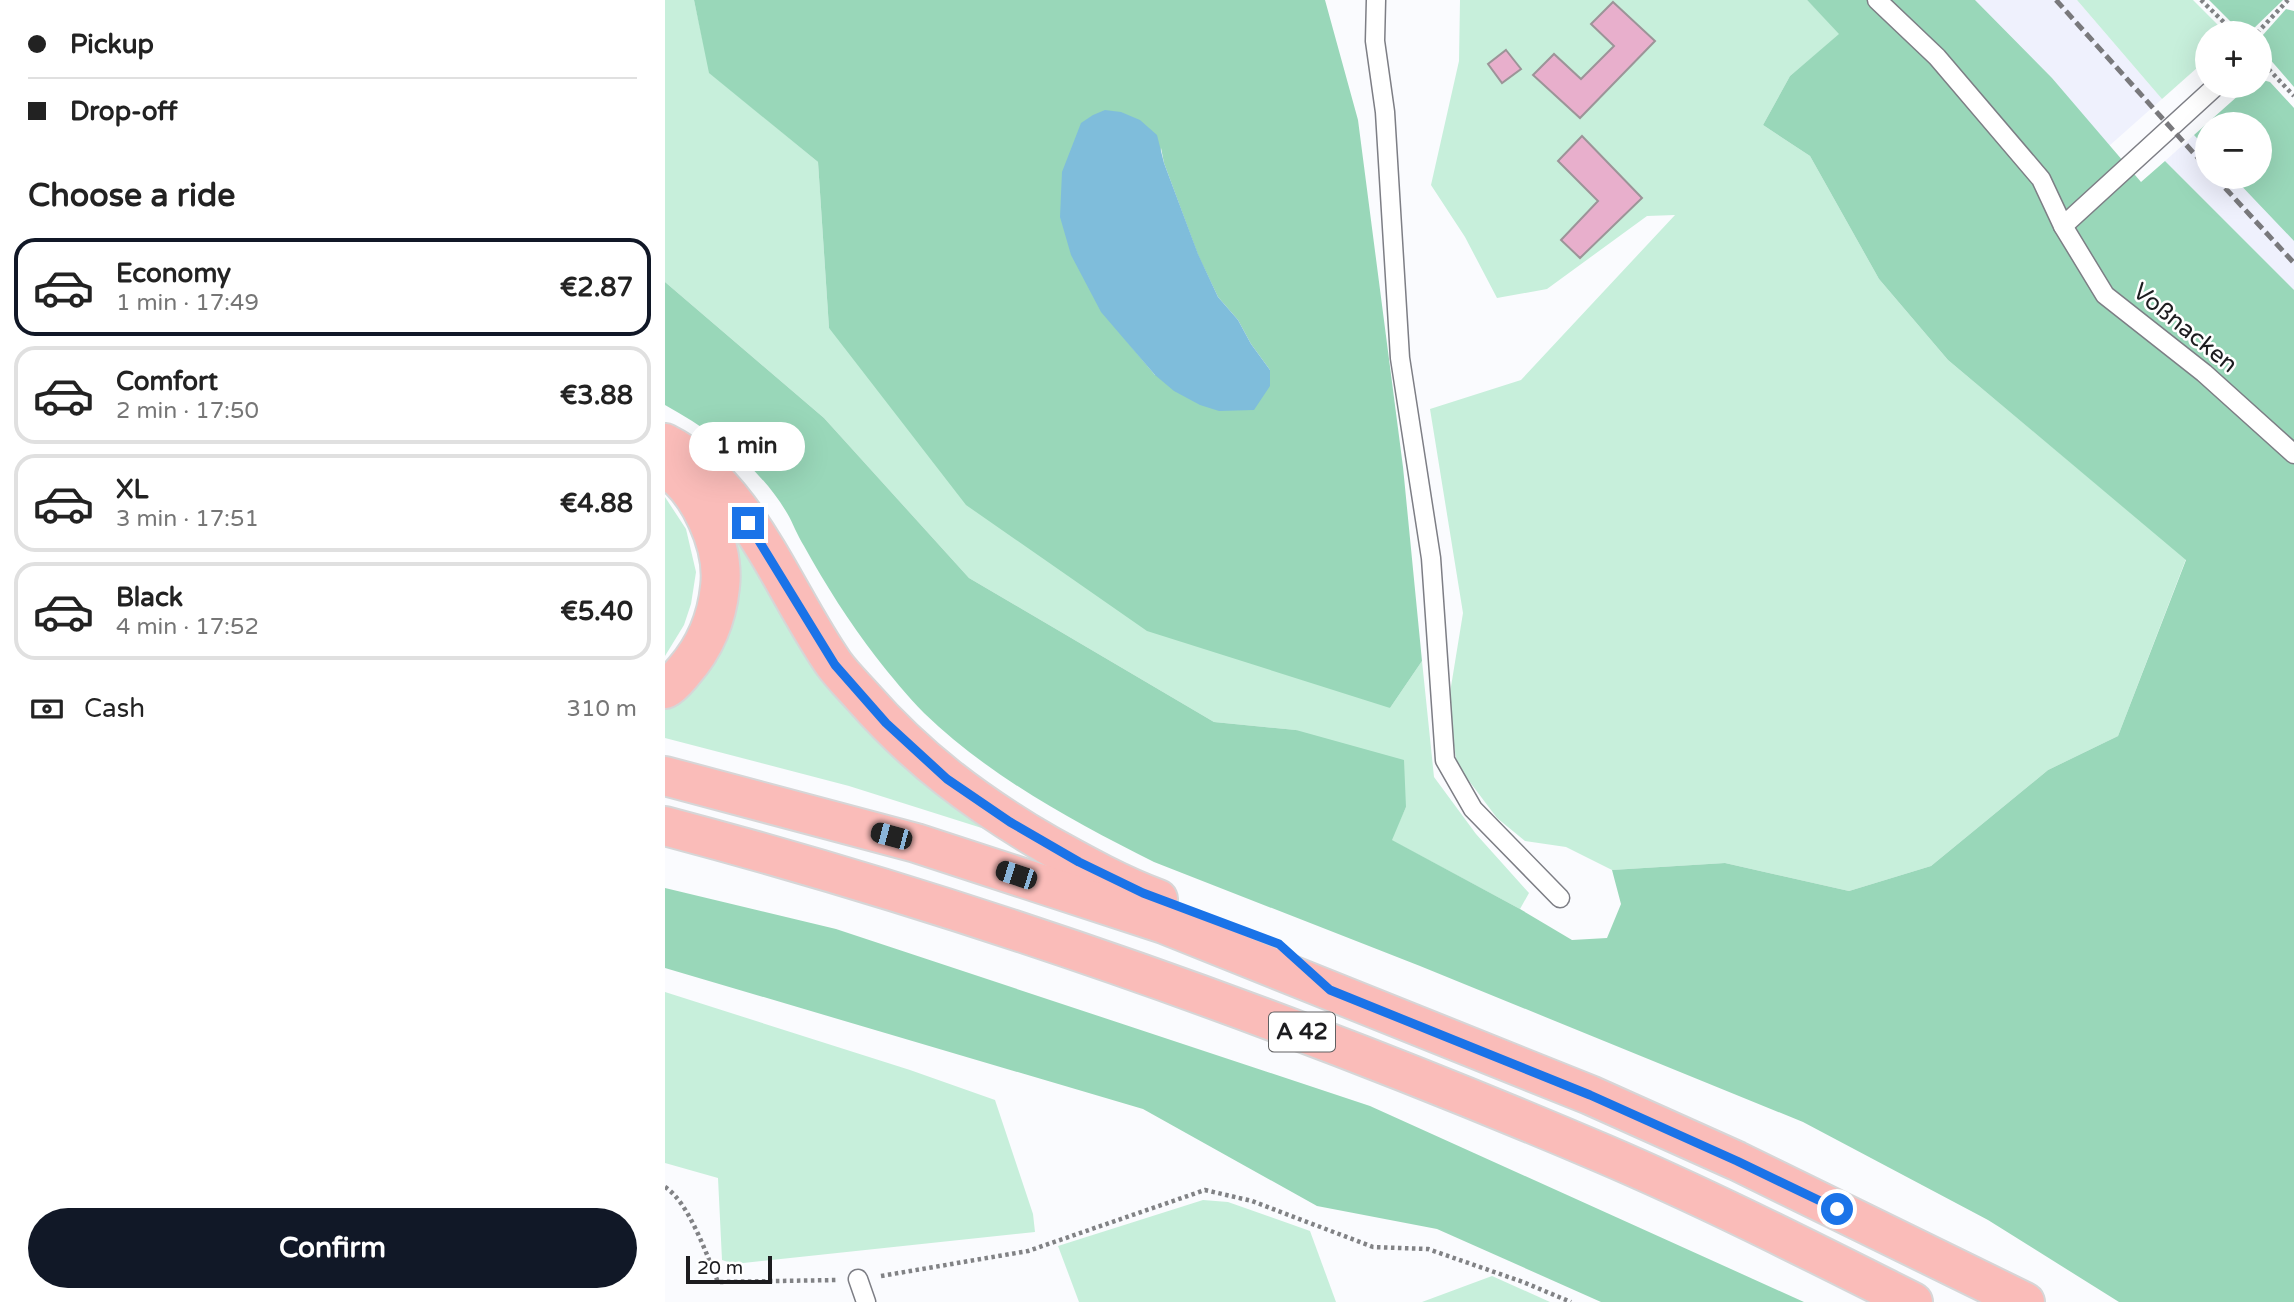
<!DOCTYPE html>
<html lang="en">
<head>
<meta charset="utf-8">
<style>
	body { margin:0; font-family:"Varela Round",sans-serif; background:#f6f6f6; color:#222; height:100vh; display:flex; flex-direction:column; font-size:26px; white-space:nowrap }
	* { box-sizing:border-box; margin:0 }
	p { font-size:23px; color:#767676 }
	.icon { flex:none; width:38px; height:38px; fill:none; stroke:currentColor; stroke-width:2; stroke-linecap:round; stroke-linejoin:round }
	.map { position:relative; flex:1; overflow:hidden }
	.side { display:flex; flex-direction:column; background:#fff; width:665px }
	.side>* { flex:none }
	.guide { display:grid; align-content:center; height:154px; padding:0 28px; background:#fff }
	.fabs { position:absolute; left:1530px; top:21px; display:grid; gap:14px }
	.fabs a { display:grid; place-items:center; width:77px; height:77px; border-radius:50%; background:#fff; box-shadow:0 7px 28px #0002; font-size:35px }
	.scale { position:absolute; left:21px; bottom:18px; width:86px; box-sizing:border-box; padding-left:7px; border:4px solid #1c1c1f; border-top:0; font-size:19px; line-height:24px; white-space:nowrap; color:#1c1c1f; -webkit-text-stroke:5px #fff; paint-order:stroke }
	.end { position:absolute; width:32px; height:32px; margin:-16px; border:9px solid #1a73e8; background:#fff; box-shadow:0 0 0 4px #fff }
	.from { border-radius:50% }
	.bubble { position:absolute; height:49px; border-radius:24px; background:#fff; box-shadow:0 7px 28px #0002; font-size:23px; font-weight:700; line-height:49px; text-align:center }
	.car { position:absolute; width:21px; height:42px; margin:-21px -10px; border-radius:9px; box-shadow:0 0 5px 2px #0007; background:linear-gradient(#222 24%,#8ab4d8 0 40%,#222 0 76%,#8ab4d8 0 86%,#222 0) }
	.guide b { display:flex; align-items:center; gap:24px; height:66px; font-size:26px }
	.guide b+b { border-top:2px solid #e0e0e0 }
	.guide i { width:18px; height:18px; background:#222 }
	ul { padding:0; list-style:none }
	li { display:flex; align-items:center; gap:21px; height:98px; margin:0 14px 10px; padding:0 14px; border:4px solid #e0e0e0; border-radius:21px }
	li div { flex:1 }
	li b { display:block; font-size:26px }
	li em { font-style:normal; font-weight:700 }
	li.active { border-color:#111827 }
	li>.icon { width:63px; height:63px; stroke-width:1.5 }
	h2 { padding:0 28px; font-size:32px; line-height:84px }
	.pay { display:flex; align-items:center; gap:18px; height:77px; padding:0 28px; font-size:26px }
	.pay p { margin-inline-start:auto }
	.button { display:flex; gap:14px; margin-top:auto; padding:14px 28px }
	.button a { flex:1; height:80px; border-radius:42px; background:#111827; color:#fff; font-size:28px; font-weight:700; line-height:80px; text-align:center }
	main { display:flex; flex:1; min-height:0 }
	.map>svg:first-child { display:block }
</style>
</head>
<body>
<main>
<section class="side">
<div class="guide">
<b><i class="from"></i>Pickup</b>
<b><i></i>Drop-off</b>
</div>
<h2>Choose a ride</h2>
<ul>
<li class="active"><svg class="icon" aria-label="car" viewBox="0 0 24 24"><path d="M5 17H2v-5l4-1 3-4h7l3 4 3 1v5h-3M9 17h6M6 11h13"/><circle cx="7" cy="17" r="2"/><circle cx="17" cy="17" r="2"/></svg><div><b>Economy</b><p>1 min · 17:49</p></div><em>€2.87</em></li>
<li><svg class="icon" aria-label="car" viewBox="0 0 24 24"><path d="M5 17H2v-5l4-1 3-4h7l3 4 3 1v5h-3M9 17h6M6 11h13"/><circle cx="7" cy="17" r="2"/><circle cx="17" cy="17" r="2"/></svg><div><b>Comfort</b><p>2 min · 17:50</p></div><em>€3.88</em></li>
<li><svg class="icon" aria-label="car" viewBox="0 0 24 24"><path d="M5 17H2v-5l4-1 3-4h7l3 4 3 1v5h-3M9 17h6M6 11h13"/><circle cx="7" cy="17" r="2"/><circle cx="17" cy="17" r="2"/></svg><div><b>XL</b><p>3 min · 17:51</p></div><em>€4.88</em></li>
<li><svg class="icon" aria-label="car" viewBox="0 0 24 24"><path d="M5 17H2v-5l4-1 3-4h7l3 4 3 1v5h-3M9 17h6M6 11h13"/><circle cx="7" cy="17" r="2"/><circle cx="17" cy="17" r="2"/></svg><div><b>Black</b><p>4 min · 17:52</p></div><em>€5.40</em></li>
</ul>
<div class="pay"><svg class="icon" aria-label="cash" viewBox="0 0 24 24"><path d="M3 7h18v10H3z"/><circle cx="12" cy="12" r="2"/></svg>Cash<p>310 m</p></div>
<div class="button"><a>Confirm</a></div>
</section>
<div class="map">
<svg width="1629" height="1302" viewBox="0 0 1629 1302">
	<rect width="100%" height="100%" fill="#fafbfe"/>
	<g fill="#eff1fd">
		<polygon points="1310,0 1412,0 1497,99 1444,146 1387,78"/>
		<polygon points="1529,135 1542,149 1542,177 1568,177 1629,241 1629,290 1500,161"/>
	</g>
	<g fill="#c7efdb">
		<polygon points="0,0 29,0 45,73 153,162 164,328 725,708 757,661 769,777 811,834 864,893 855,909 726,840 741,807 631,730 549,722 304,578 159,418 0,282"/>
		<polygon points="795,0 1142,0 1175,34 1125,76 1098,125 1145,156 1214,279 1283,360 1521,559 1453,736 1383,770 1266,866 1184,891 1060,863 947,870 901,847 860,841 832,818 792,765 783,705 798,613 765,409 856,380 1010,215 982,216 882,289 832,298 800,237 766,185 794,61"/>
		<polygon points="1412,0 1528,0 1559,31 1559,33 1542,33 1542,59 1497,99"/>
		<polygon points="0,497 21,529 31,572 26,604 19,625 0,656"/>
		<polygon points="50,510 342,836 184,786 0,738 0,700 34,669"/>
		<polygon points="0,992 245,1070 330,1100 368,1214 370,1232 69,1264 57,1260 53,1178 0,1163"/>
		<polygon points="538,1200 563,1202 645,1231 671,1302 414,1302 393,1246"/>
		<polygon points="827,1276 885,1302 757,1302"/>
	</g>
	<g fill="#99d7b9" fill-rule="evenodd">
		<path d="M29,0H660L693,120L738,467L757,661L725,708L482,631L301,505L164,328L153,162L44,73ZM496,148L499,163L533,255L553,297L573,320L586,344L605,370L490,375L460,339Z"/>
		<path d="M1142,0H1310L1387,78L1476,182L1500,161L1629,290V1302H1454L1323,1220L1138,1122L755,966L489,862C409,822 324,776 259,713C242,696 226,676 211,657C184,622 160,584 139,546C132,535 128,523 122,513C94,466 47,431 0,405V282L159,418L304,578L549,722L631,730L739,760L741,807L727,840L855,909L907,940L942,938L956,904L947,870L1060,863L1184,891L1266,866L1383,770L1453,736L1521,560L1283,360L1214,279L1145,156L1098,125L1125,76L1174,34Z"/>
		<polygon points="1544,0 1618,0 1584,33 1577,33"/>
		<polygon points="1621,9 1629,11 1629,87 1596,49 1597,36"/>
		<polygon points="1594,79 1605,82 1629,108 1629,241 1568,177 1594,177 1594,124 1542,124 1542,149 1529,135 1584,86 1594,86"/>
		<polygon points="0,888 171,929 705,1106 1139,1302 936,1302 772,1229 652,1206 478,1109 0,968"/>
	</g>
	<polygon fill="#7fbddb" points="440,110 456,112 475,120 492,135 499,163 533,254 553,297 573,320 586,344 605,370 605,386 589,410 554,411 535,405 509,391 490,375 436,312 406,255 395,217 397,172 416,123 428,115"/>
	<g fill="#e8afcc" stroke="#9c9498" stroke-width="2">
		<polygon points="948,2 990,41 915,118 868,75 889,54 916,79 949,46 926,24"/>
		<polygon points="841,50 856,69 837,83 823,64"/>
		<polygon points="917,136 977,198 915,258 896,240 933,201 893,161"/>
	</g>
	<g fill="none" stroke-linecap="round" stroke-linejoin="round">
		<defs>
			<g id="service">
				<polyline points="711,0 710,41 720,112 735,358 766,558 780,760 808,809 895,898"/>
				<polyline points="1212,0 1272,57 1376,179 1398,226 1440,295 1539,373 1629,454"/>
				<polyline points="1398,226 1551,86"/>
				<polyline points="193,1279 201,1302"/>
			</g>
			<g id="motorway">
				<path d="M0,443C82,484 119,593 169,664C177,675 188,686 197,696C252,759 311,803 383,845C419,865 455,885 493,899"/>
				<path d="M0,468C34,488 60,547 55,587C52,617 40,647 19,671C13,678 8,685 0,689"/>
				<polyline points="0,776 251,843 499,924 925,1095 1072,1161 1360,1302"/>
				<path d="M0,826C321,911 634,1024 939,1154C1044,1199 1146,1251 1248,1302"/>
			</g>
		</defs>
		<use href="#service" stroke="#7d7e85" stroke-width="21"/>
		<use href="#motorway" stroke="#d6d6d7" stroke-width="42"/>
		<g stroke="#818285" stroke-width="4.5" stroke-dasharray="3.5 3.5" stroke-linecap="butt">
			<polyline points="1536,0 1570,33"/>
			<polyline points="1592,33 1623,0"/>
			<polyline points="1594,59 1629,96"/>
			<path d="M0,1187C24,1202 42,1256 53,1282L172,1280"/>
			<polyline points="216,1276 363,1251 540,1190 587,1201 708,1247 763,1249 858,1282 906,1302"/>
		</g>
		<use href="#service" stroke="#fff" stroke-width="18"/>
		<use href="#motorway" stroke="#fabcb9" stroke-width="38"/>
		<g stroke="#79797c" stroke-width="5" stroke-dasharray="10 5" stroke-linecap="butt">
			<polyline points="1391,0 1542,168"/>
			<polyline points="1550,177 1629,263"/>
		</g>
	</g>
	<g fill="none" stroke-linecap="round" stroke-linejoin="round">
		<polyline stroke="#1a73e8" stroke-width="9" points="83,523 170,665 221,723 282,779 345,822 414,862 478,893 614,944 665,990 925,1095 1072,1161 1172,1209"/>
	</g>
	<g text-anchor="middle" dominant-baseline="central" stroke-width="5" stroke-linejoin="round" paint-order="stroke">
		<rect fill="#fff" stroke="#606062" stroke-width="2" x="604" y="1012.5" width="66" height="39" rx="5"/>
		<g font-size="23" font-weight="bold" fill="#1c1c1f">
			<text x="637" y="1032">A 42</text>
		</g>
		<g font-size="24" fill="#1c1c1f" stroke="#fff">
			<text transform="translate(1520 328) rotate(39)">Voßnacken</text>
		</g>
	</g>
</svg>
<div class="fabs">
<a>+</a>
<a>−</a>
</div>
<div class="scale">20 m</div>
<i class="end from" style="left:1172px;top:1209px"></i>
<i class="end" style="left:83px;top:523px"></i>
<div class="bubble" style="left:24px;top:422px;width:116px">1 min</div>
<i class="car" style="left:226px;top:836px;rotate:285deg"></i>
<i class="car" style="left:351px;top:875px;rotate:288deg"></i>
</div>
</main>
</body>
</html>
